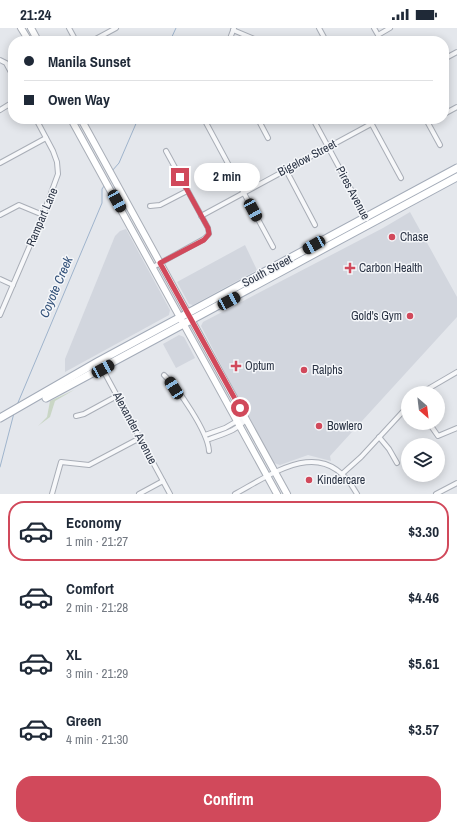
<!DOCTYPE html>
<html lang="en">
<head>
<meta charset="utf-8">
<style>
	body { margin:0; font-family:"Archivo Narrow",sans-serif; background:#f2f2f3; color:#1f2937; height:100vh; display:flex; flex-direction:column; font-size:15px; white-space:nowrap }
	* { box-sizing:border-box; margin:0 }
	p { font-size:13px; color:#747a83 }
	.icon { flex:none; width:22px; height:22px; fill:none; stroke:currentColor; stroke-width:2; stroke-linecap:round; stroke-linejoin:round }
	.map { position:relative; height:466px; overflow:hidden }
	.details { display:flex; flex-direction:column; background:#fff; flex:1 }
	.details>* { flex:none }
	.guide { position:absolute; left:8px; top:8px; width:441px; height:88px; border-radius:16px; box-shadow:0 2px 10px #0003; display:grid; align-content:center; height:88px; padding:0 16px; background:#fff }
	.needle { width:26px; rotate:152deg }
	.tools { position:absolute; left:401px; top:358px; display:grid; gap:8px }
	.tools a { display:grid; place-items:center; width:44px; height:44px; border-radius:50%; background:#fff; box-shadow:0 2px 10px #0003; font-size:20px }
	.end { position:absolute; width:18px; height:18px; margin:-9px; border:5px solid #d1495b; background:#fff; box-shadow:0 0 0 2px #fff }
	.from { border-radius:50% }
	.bubble { position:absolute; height:28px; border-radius:14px; background:#fff; box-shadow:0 2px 10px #0003; font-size:13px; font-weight:700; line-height:28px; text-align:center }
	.car { position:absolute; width:12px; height:24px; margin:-12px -6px; border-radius:5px; box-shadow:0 0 3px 1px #0007; background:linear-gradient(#222 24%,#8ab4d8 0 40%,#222 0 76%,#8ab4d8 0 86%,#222 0) }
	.guide b { display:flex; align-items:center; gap:14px; height:38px; font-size:15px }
	.guide b+b { border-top:1px solid #e0e1e3 }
	.guide i { width:10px; height:10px; background:#1f2937 }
	ul { padding:7px 0 0; list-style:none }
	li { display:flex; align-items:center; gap:12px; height:60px; margin:0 8px 6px; padding:0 8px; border:2px solid transparent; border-radius:16px }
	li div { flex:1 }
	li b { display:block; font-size:15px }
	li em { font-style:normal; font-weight:700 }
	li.on { border-color:#d1495b }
	li>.icon { width:36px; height:36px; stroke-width:1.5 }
	.button { display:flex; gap:8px; margin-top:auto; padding:8px 16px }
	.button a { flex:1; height:46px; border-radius:16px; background:#d1495b; color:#fff; font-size:16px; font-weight:700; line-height:46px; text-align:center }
	.status { display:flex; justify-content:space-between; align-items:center; height:28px; padding:0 20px; background:#fff; direction:ltr }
	.status svg { height:11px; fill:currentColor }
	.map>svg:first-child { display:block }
</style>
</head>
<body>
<div class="status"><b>21:24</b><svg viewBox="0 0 49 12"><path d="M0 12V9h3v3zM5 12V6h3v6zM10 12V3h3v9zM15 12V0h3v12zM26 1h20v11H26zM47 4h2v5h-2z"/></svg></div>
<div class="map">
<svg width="457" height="466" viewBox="0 0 457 466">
	<rect width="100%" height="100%" fill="#e4e7ec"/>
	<g fill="#d2d6de">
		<polygon points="410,184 457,269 457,289 330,428 331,433 308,427 280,437 271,434 201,298 203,294 383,200"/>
		<polygon points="126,201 170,282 169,287 65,344 65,331 115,208 120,203"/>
		<polygon points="245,217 257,242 193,277 189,276 177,254"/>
		<polygon points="179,307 184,309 195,330 176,340 163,316"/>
	</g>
	<polygon fill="#c9d6c5" points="74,362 55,373 50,389 38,398 47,389 50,373"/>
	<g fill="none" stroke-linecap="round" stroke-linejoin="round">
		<g stroke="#9fb4cc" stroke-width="1">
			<polyline points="170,13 176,0"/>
			<polyline points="112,143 119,135 138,91"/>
			<polyline points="17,377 102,175 102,161 104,158"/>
			<polyline points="0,439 14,385"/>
		</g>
		<defs>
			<g id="minor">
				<polyline points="69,0 76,13"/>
				<polyline points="319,0 326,13"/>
				<polyline points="374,0 378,7 390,0"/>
				<polyline points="233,2 259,13"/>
				<polyline points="92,13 116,0"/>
				<polyline points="229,13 234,0"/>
				<polyline points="444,31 457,24"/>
				<polyline points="0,32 6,35 13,48"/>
				<polyline points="0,82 13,74"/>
				<polyline points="444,86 457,79"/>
				<polyline points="204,91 273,219"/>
				<polyline points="258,91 268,110"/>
				<polyline points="313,91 367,191"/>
				<polyline points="369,91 401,150"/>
				<polyline points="435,91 428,95 440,117"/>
				<polyline points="0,135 46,110"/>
				<polyline points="286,142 315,197"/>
				<polyline points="150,178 160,177 187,163"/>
				<polyline points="0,187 19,177 43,187"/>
				<polyline points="201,188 371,96"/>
				<polyline points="153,239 204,211 209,206 208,200 166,123"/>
				<polyline points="0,251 13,257"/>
				<polyline points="0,287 43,187 58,146 57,134 53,123 36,91"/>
				<polyline points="102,340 170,466"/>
				<path d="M164,347C178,360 208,404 209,423"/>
				<polyline points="421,365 457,344"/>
				<polyline points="76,388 84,386 117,368"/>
				<polyline points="429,395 438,408 457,400"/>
				<polyline points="205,407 225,400 237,393 246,392"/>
				<polyline points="379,409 389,421 397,435"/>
				<path d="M207,412C222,406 235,404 246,392"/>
				<polyline points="342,446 361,429 408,378"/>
				<polyline points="52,466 61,434 89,437 140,410"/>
				<polyline points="139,466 163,453"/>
				<path d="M235,466C277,443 325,407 357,466"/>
				<polyline points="436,466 457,455"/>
			</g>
			<g id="secondary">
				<polyline points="21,0 29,13"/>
				<polyline points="31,0 38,13"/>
				<polyline points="71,91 277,466"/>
				<polyline points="81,91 287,466"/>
			</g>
			<g id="primary">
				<polyline points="46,370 457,149"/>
				<polyline points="0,390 99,333 457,140"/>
			</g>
		</defs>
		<use href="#minor" stroke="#a9aeb7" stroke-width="6"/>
		<use href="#secondary" stroke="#a9aeb7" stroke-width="8"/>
		<use href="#primary" stroke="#a3abb8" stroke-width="9"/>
		<use href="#minor" stroke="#f7f8fa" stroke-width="4"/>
		<use href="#secondary" stroke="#fff" stroke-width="6"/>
		<use href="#primary" stroke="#fff" stroke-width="7"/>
	</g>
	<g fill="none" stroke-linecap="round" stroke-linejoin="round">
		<polyline stroke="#d1495b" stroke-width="5" points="180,149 208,200 209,206 204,212 160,235 240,380"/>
	</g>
	<g fill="#d1495b" stroke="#f4f6f9" stroke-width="1.5">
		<circle cx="392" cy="209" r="4"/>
		<path d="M348 234h4v4h4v4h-4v4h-4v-4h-4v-4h4z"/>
		<circle cx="410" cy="288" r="4"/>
		<path d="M234 332h4v4h4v4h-4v4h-4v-4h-4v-4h4z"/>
		<circle cx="304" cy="342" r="4"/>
		<circle cx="319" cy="398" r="4"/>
		<circle cx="309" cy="452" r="4"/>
	</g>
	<g text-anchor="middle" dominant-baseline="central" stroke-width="3" stroke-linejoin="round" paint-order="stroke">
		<g font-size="12" fill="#2b3445" stroke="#f4f6f9">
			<text transform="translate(307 130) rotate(-28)">Bigelow Street</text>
			<text transform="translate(353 165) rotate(62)">Pires Avenue</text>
			<text transform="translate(42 189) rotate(-67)">Rampart Lane</text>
			<text transform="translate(267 243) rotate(-28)">South Street</text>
			<text transform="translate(135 400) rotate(62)">Alexander Avenue</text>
		</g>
		<g font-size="12" fill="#2b3445" stroke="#f4f6f9" text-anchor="start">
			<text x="400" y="209">Chase</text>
			<text x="359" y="240">Carbon Health</text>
			<text x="402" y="288" text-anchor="end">Gold's Gym</text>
			<text x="245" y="338">Optum</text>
			<text x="312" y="342">Ralphs</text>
			<text x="327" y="398">Bowlero</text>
			<text x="317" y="452">Kindercare</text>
		</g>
		<g font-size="13" font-style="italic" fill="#34527a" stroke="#f4f6f9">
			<text transform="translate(56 259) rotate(-67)">Coyote Creek</text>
		</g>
	</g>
</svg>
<div class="tools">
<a><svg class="needle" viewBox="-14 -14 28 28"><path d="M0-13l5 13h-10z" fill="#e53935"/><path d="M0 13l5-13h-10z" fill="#747a83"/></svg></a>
<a><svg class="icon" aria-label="layers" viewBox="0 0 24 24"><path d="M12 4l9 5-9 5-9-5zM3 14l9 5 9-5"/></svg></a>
</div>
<i class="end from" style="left:240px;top:380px"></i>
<i class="end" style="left:180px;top:149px"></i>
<div class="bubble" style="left:194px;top:135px;width:66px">2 min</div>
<i class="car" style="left:117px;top:173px;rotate:151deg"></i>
<i class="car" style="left:253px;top:182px;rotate:152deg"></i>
<i class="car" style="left:314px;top:217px;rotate:241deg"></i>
<i class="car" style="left:229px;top:273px;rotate:62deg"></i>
<i class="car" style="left:103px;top:341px;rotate:62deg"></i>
<i class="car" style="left:174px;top:360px;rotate:328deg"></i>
<div class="guide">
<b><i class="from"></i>Manila Sunset</b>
<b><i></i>Owen Way</b>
</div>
</div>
<section class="details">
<ul>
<li class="on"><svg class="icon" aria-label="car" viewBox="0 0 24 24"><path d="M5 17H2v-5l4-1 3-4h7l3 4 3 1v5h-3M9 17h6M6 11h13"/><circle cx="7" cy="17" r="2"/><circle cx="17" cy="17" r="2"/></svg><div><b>Economy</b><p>1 min · 21:27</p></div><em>$3.30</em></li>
<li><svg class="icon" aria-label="car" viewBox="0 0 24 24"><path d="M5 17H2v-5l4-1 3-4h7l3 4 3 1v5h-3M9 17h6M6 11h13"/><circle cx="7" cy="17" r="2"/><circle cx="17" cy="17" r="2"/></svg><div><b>Comfort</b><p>2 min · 21:28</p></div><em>$4.46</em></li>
<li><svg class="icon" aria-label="car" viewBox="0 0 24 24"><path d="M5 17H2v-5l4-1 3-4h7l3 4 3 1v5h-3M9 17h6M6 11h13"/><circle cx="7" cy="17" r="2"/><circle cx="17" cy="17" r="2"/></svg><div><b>XL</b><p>3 min · 21:29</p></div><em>$5.61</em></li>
<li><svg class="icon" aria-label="car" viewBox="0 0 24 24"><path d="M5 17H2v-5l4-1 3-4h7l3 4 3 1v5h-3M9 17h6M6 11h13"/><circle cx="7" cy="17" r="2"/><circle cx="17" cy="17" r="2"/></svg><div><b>Green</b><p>4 min · 21:30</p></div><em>$3.57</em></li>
</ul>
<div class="button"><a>Confirm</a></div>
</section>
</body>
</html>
